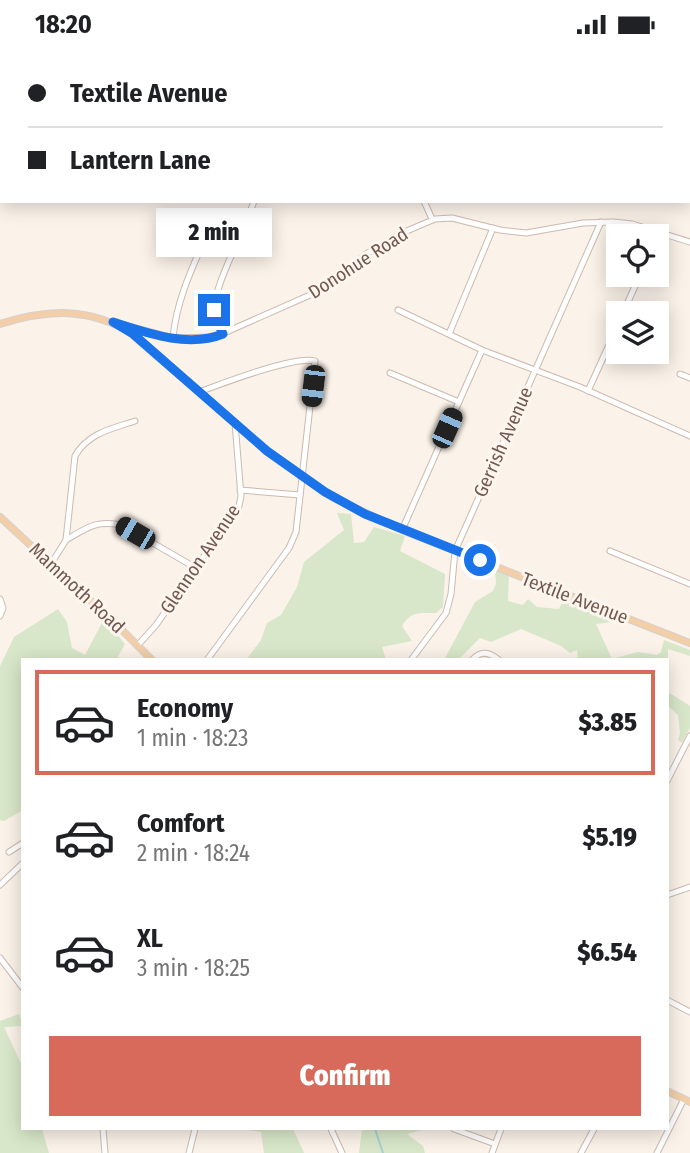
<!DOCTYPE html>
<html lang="en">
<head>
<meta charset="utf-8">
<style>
	body { margin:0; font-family:"Fira Sans Condensed",sans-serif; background:#f2f2f2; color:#202124; height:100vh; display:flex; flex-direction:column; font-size:26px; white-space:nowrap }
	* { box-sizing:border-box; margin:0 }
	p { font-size:23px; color:#757577 }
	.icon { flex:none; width:38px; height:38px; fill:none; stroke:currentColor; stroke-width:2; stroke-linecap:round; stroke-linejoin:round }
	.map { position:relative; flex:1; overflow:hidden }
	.details { position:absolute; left:21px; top:609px; width:648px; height:472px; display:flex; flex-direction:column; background:#fff; border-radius:0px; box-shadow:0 4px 18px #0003 }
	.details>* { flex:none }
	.banner { position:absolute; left:0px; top:0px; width:691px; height:154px; box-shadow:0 4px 18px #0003; display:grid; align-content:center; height:154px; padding:0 28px; background:#fff }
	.tools { position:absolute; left:606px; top:175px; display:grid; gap:14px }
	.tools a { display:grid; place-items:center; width:63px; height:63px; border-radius:0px; background:#fff; box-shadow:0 4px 18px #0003; font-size:35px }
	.end { position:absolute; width:32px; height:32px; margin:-16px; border:9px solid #1a73e8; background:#fff; box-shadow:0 0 0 4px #fff }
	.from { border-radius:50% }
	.bubble { position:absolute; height:49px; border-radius:0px; background:#fff; box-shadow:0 4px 18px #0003; font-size:23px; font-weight:800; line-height:49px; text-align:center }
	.car { position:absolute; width:21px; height:42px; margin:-21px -10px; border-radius:9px; box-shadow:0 0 5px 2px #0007; background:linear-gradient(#222 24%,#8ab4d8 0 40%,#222 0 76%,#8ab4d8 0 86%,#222 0) }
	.banner b { display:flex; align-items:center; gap:24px; height:66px; font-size:26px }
	.banner b+b { border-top:2px solid #e0e0e0 }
	.banner i { width:18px; height:18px; background:#202124 }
	ul { padding:12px 0 0; list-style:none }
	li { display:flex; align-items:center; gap:21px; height:105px; margin:0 14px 10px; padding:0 14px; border:4px solid transparent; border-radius:0px }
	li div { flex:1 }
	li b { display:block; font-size:26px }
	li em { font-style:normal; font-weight:800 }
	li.active { border-color:#d86a5b }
	li>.icon { width:63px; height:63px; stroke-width:1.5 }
	.primary-button { display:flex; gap:14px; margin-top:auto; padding:14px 28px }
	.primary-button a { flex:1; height:80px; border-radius:0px; background:#d86a5b; color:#fff; font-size:28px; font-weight:800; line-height:80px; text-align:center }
	.status { display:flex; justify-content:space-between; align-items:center; height:49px; padding:0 35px; background:#fff; direction:ltr }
	.status svg { height:19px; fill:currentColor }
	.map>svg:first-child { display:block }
</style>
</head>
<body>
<div class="status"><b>18:20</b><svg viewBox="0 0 49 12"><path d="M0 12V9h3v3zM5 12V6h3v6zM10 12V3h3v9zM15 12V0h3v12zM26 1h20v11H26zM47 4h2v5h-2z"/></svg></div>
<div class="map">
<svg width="690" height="1104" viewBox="0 0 690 1104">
	<rect width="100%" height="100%" fill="#fbf2e9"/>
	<g fill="#d8e7c9">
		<path d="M337,464L351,465L354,494L364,493L374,478L405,487L400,502L445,525L443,558L436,564C420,564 410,562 402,577L412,592L382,598L386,611H246L261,591L267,574L281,566L297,538L304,513L344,481Z"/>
		<polygon points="495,521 509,524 508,552 523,556 528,550 537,558 559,560 565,548 619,572 596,575 612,610 638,603 657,606 661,603 664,591 690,601 690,607 668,600 668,643 690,657 690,679 682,694 678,691 680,684 678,666 667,656 667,611 578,611 577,601 570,604 561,597 521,580 491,593 480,589 458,611 444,611 475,553 493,542 496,535"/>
		<polygon points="58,560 67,573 72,599 85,606 104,570 125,595 116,611 23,611 23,761 4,772 0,771 0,617 14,588"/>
		<polygon points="19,965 23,977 4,978 23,1019 23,1080 42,1080 49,1104 0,1104 0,972"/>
		<polygon points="242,1080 293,1080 304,1104 264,1104 261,1083"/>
		<polygon points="362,1080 426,1080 407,1085 423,1097 425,1104 359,1104"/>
	</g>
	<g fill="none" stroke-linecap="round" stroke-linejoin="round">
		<polyline stroke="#a7d1d3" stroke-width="2" points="375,1080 383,1104"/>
		<defs>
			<g id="minor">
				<polyline points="424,152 432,170"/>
				<polyline points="398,261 482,301 580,338 690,387"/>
				<polyline points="623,264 640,226"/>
				<polyline points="120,275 173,289 215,288 319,242 366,205 402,184 435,170 452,169 500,181 526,184 583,174 613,173 632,175 690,193"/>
				<path d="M223,285C219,277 214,269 214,260C215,234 245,181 254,152"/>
				<polyline points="449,285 493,179"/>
				<path d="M173,289C176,255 190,223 204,192"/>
				<polyline points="390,324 459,353"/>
				<polyline points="680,325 690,329"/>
				<polyline points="588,342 618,276"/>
				<path d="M199,343C221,335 295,306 315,312L296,483L289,499L207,611"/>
				<polyline points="240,441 300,446"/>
				<polyline points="402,481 482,301"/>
				<path d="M66,491C88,478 96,471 122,476L196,519"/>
				<polyline points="610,502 690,535"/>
				<path d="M51,515L66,491L75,407C88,384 111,380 135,372"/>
				<polyline points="0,550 3,559 0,567"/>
				<polyline points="138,596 156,576 239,457 241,447 235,374"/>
				<polyline points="411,611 446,564 451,545 455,502 601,173"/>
				<path d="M472,611C481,601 489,603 499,611"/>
				<polyline points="667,732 690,687"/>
				<polyline points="9,803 23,794"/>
				<polyline points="0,836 23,814"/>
				<polyline points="667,846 690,838"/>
				<polyline points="0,909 23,939"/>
				<polyline points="667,951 690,963"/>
				<polyline points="103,1080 105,1104"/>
				<polyline points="331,1080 342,1104"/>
				<polyline points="454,1080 495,1095"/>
				<polyline points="189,1104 195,1080"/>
				<polyline points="492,1104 501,1080"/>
				<polyline points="581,1104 594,1080"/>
				<polyline points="657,1104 684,1050"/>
			</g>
			<g id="major">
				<path d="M0,275C48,260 89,258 133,285L267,402L334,449L402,481L690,594"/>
				<polyline points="0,468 114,573 152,611"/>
				<polyline points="667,1042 690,1053"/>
			</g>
		</defs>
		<use href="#minor" stroke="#ccbab0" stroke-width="7"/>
		<use href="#major" stroke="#d8d0ce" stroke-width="8"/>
		<use href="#minor" stroke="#fff" stroke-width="5"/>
		<use href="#major" stroke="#f2cfa9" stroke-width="6"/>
	</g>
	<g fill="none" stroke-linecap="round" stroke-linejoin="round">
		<path stroke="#1a73e8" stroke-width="9" d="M214,261L216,270L223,285C188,299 147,284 113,273L133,285L267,402L325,443L365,465L480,511"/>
	</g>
	<g text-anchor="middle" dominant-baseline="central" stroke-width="6" stroke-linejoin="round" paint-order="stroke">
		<g font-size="19" fill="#73584f" stroke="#fdf6ef">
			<text transform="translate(358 214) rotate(-33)">Donohue Road</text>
			<text transform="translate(503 393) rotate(-66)">Gerrish Avenue</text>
			<text transform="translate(200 510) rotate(-56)">Glennon Avenue</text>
			<text transform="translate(77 539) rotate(43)">Mammoth Road</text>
			<text transform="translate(575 549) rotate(21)">Textile Avenue</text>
		</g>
	</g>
</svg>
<div class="tools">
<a><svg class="icon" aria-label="locate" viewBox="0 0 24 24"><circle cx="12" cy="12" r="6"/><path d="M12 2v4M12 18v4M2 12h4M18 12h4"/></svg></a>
<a><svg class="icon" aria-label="layers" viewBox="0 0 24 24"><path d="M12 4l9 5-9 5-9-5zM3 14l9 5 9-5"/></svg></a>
</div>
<i class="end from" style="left:480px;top:511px"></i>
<i class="end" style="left:214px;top:261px"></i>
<div class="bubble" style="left:156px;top:159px;width:116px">2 min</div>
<i class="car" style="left:313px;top:337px;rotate:187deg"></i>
<i class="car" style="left:447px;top:379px;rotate:24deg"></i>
<i class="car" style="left:135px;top:484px;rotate:300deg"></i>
<div class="banner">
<b><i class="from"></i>Textile Avenue</b>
<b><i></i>Lantern Lane</b>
</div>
<section class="details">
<ul>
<li class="active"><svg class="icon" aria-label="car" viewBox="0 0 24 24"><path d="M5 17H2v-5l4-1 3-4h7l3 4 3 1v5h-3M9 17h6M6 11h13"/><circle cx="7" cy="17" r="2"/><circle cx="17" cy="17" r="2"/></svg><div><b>Economy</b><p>1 min · 18:23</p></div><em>$3.85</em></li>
<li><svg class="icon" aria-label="car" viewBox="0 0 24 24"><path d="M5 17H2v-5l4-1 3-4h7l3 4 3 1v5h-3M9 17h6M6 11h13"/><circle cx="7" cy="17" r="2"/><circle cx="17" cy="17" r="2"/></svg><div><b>Comfort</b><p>2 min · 18:24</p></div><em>$5.19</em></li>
<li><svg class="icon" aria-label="car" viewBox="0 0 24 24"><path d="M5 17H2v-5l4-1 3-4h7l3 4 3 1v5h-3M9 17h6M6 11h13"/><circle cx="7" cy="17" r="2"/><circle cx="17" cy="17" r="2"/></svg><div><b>XL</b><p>3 min · 18:25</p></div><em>$6.54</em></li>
</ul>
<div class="primary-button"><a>Confirm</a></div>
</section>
</div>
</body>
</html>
